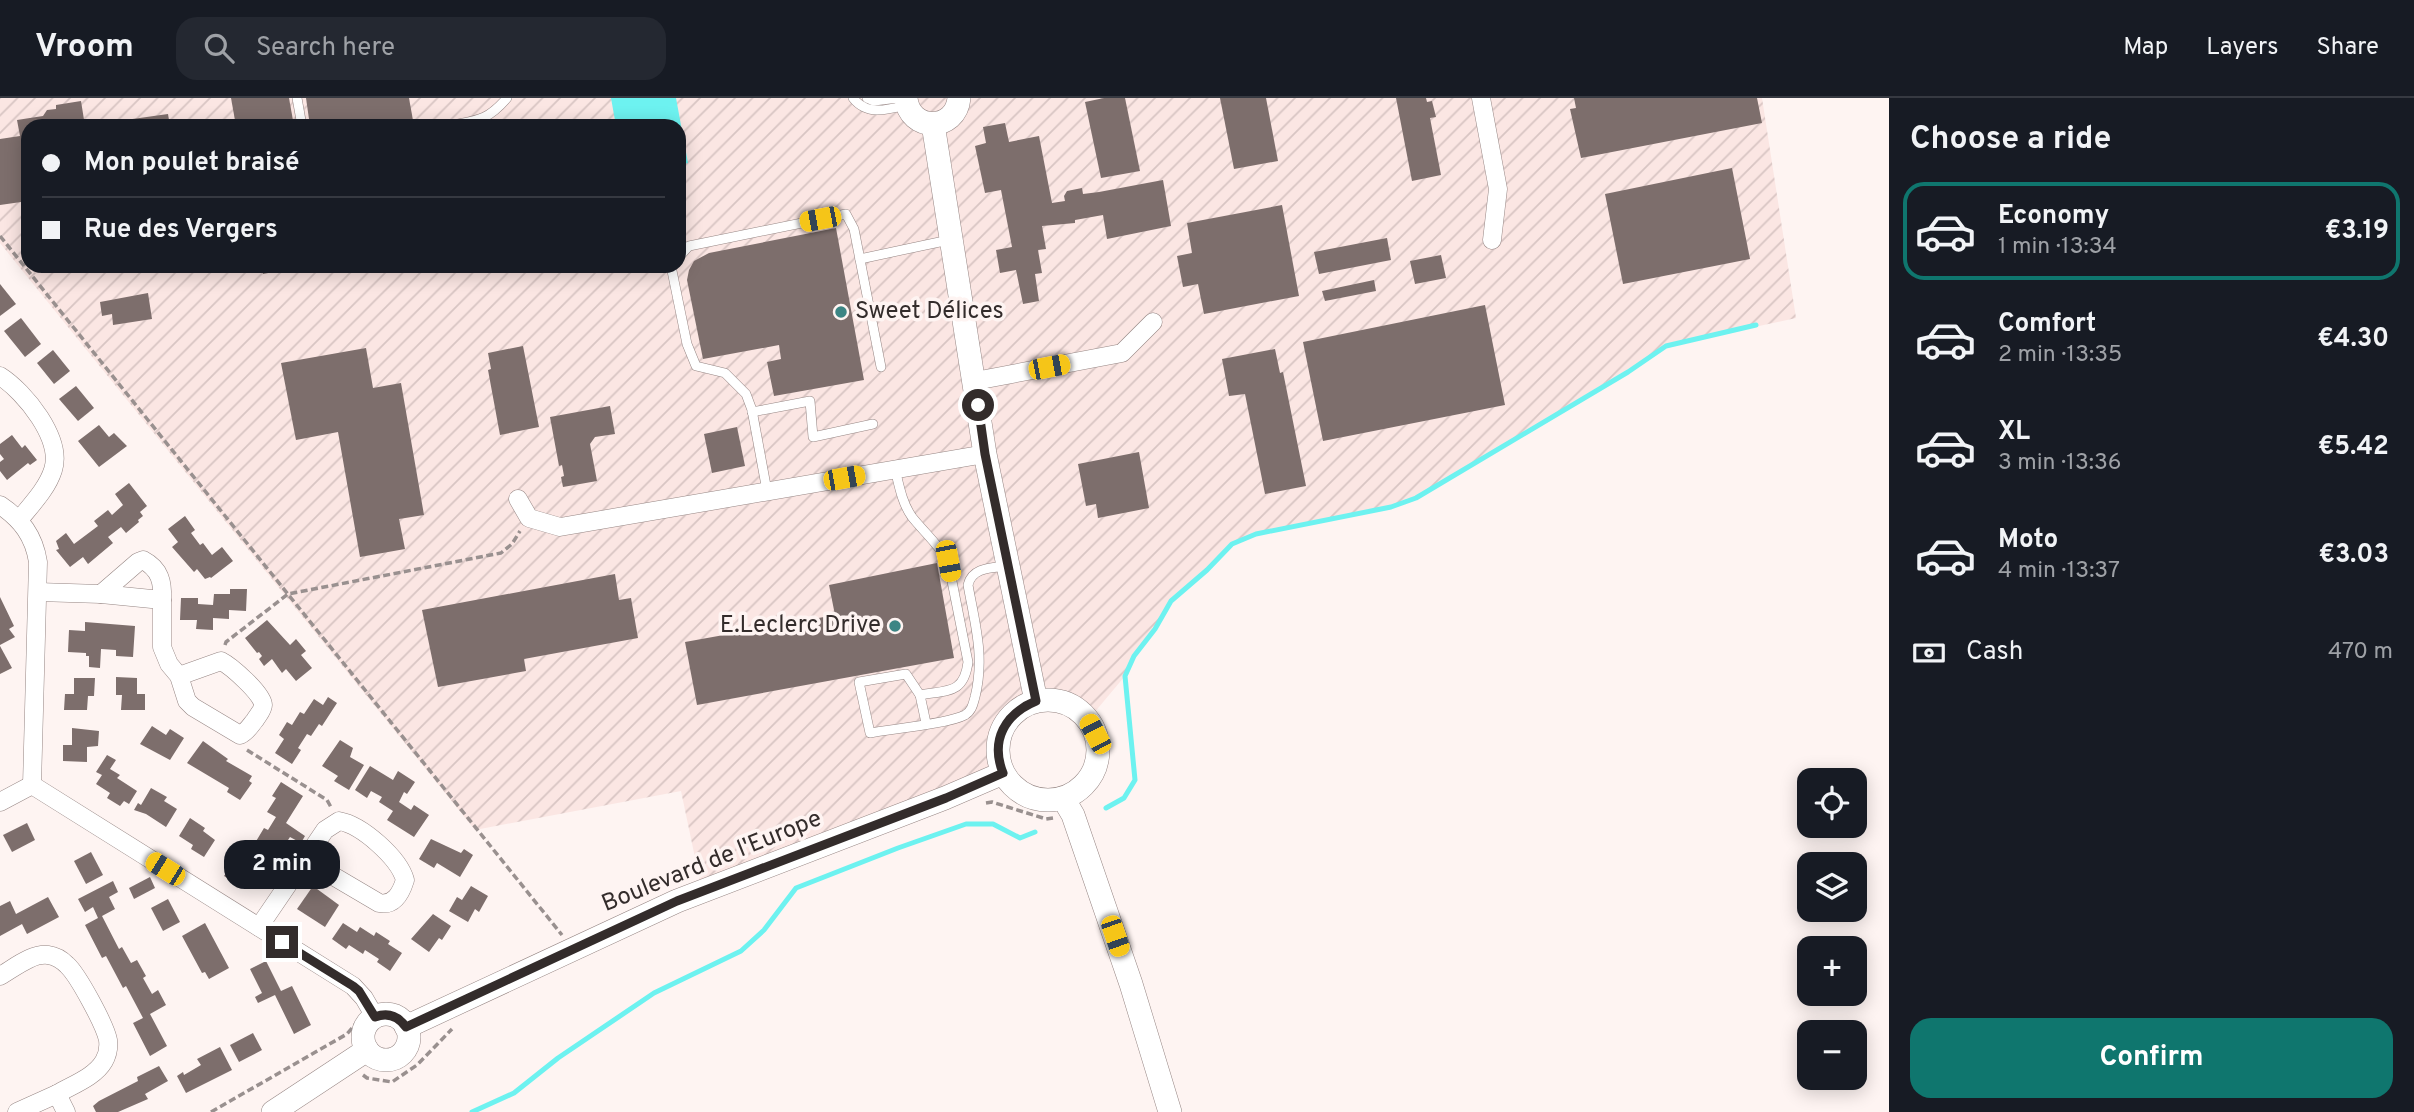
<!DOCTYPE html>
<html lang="en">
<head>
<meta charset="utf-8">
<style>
	body { margin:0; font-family:Overpass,sans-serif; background:#242831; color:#f1f3f6; height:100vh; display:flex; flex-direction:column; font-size:26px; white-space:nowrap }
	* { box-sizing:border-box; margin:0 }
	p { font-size:23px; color:#9ea1a6 }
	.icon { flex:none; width:38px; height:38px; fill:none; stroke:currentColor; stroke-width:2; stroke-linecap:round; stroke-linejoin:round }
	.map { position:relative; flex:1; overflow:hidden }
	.side { display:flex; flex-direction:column; background:#171b24; width:525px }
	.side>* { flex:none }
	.banner { position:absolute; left:21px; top:21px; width:665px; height:154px; border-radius:21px; box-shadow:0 4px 18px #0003; display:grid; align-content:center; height:154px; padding:0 21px; background:#171b24 }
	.controls { position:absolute; left:1797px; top:670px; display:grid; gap:14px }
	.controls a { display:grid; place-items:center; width:70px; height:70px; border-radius:14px; background:#171b24; box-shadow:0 4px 18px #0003; font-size:35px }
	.end { position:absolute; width:32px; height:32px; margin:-16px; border:9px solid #332c2b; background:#fff; box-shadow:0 0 0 4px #fff }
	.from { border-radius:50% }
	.bubble { position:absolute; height:49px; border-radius:21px; background:#171b24; box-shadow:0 4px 18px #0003; font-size:23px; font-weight:700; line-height:49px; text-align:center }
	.car { position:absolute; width:21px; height:42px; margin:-21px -10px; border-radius:9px; box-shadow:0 0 5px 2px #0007; background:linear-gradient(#f5c518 24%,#345 0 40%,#f5c518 0 76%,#345 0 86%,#f5c518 0) }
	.banner b { display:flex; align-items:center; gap:24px; height:66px; font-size:26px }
	.banner b+b { border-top:2px solid #363941 }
	.banner i { width:18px; height:18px; background:#f1f3f6 }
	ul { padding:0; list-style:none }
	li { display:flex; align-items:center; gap:21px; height:98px; margin:0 14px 10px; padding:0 7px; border:4px solid transparent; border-radius:21px }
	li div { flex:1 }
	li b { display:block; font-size:26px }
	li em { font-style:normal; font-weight:700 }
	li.active { border-color:#0f766e }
	li>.icon { width:63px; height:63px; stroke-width:1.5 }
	h2 { padding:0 21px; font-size:32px; line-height:84px }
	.pay { display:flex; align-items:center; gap:18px; height:77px; padding:0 21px; font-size:26px }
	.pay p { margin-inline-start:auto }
	.primary-button { display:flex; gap:14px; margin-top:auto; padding:14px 21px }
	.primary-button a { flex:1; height:80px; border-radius:21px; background:#0f766e; color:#fff; font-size:28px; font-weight:700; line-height:80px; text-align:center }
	header { display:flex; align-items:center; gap:42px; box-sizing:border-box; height:98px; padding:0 35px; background:#171b24; border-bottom:2px solid #363941 }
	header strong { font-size:33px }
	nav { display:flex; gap:38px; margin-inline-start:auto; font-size:24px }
	.search { width:490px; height:63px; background:#242831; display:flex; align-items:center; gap:18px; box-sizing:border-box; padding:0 24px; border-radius:21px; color:#9ea1a6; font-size:26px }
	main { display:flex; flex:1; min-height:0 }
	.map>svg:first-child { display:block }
</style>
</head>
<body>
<header>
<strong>Vroom</strong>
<div class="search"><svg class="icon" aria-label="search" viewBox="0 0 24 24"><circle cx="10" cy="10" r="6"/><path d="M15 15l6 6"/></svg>Search here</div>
<nav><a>Map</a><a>Layers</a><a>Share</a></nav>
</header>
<main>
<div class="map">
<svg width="1889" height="1014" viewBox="0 0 1889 1014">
	<defs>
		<pattern id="industrial-furrows" width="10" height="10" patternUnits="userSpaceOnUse" patternTransform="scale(1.75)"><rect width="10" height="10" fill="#fbe6e3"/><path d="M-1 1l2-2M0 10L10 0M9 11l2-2" fill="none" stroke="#d8c5c3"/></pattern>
	</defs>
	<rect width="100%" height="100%" fill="#fef4f2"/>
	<path fill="url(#industrial-furrows)" fill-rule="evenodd" d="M0,0H1762L1796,220L1666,248L1416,400L1391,409L1256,436L1232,446L1207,472L1171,503L1134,558L1125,578L1088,622L1080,614L1054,602L1036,603L1023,609L1006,625L1000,636L998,653L1003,675L702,793L681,693L475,732L0,145ZM28,28H679V168H28Z"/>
	<polygon fill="#6df2f0" points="611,0 676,0 688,65 679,67 679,28 616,28"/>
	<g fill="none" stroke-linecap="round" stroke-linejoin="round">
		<g stroke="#6df2f0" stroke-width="5">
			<polyline points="1106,710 1124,700 1135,682 1125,578 1134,558 1155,531 1171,503 1207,472 1232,446 1256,436 1391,409 1416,400 1628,274 1666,248 1756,227"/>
			<polyline points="472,1014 514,995 558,960 654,895 741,853 764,832 796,790 898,750 966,726 993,726 1020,740 1035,734"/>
		</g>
	</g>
	<g fill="#7d6e6c">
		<polygon points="231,0 289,0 294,28 236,28"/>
		<polygon points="306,0 409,0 414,28 310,28"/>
		<polygon points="1104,0 1125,0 1140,73 1101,80 1085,4"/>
		<polygon points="1220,0 1266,0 1278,63 1234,71"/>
		<polygon points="1396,0 1426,0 1427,4 1432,3 1436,19 1430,20 1441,77 1412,83"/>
		<polygon points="1574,0 1757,0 1762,25 1581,60 1570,11 1576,10"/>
		<polygon points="81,3 85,28 28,28 28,103 0,107 0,41 20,38 17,22 43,18 47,12 56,11 56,7"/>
		<polygon points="168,16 170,28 105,28 104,25"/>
		<polygon points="1005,25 1009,44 1039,38 1052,105 1065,103 1064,98 1067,93 1082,90 1083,96 1099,94 1163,82 1171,128 1107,141 1103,117 1075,122 1075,125 1042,128 1046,151 1038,152 1042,175 1035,176 1039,203 1023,206 1016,172 1000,175 996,152 1012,149 1001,92 985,95 975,48 986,45 983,29"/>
		<polygon points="1732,70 1750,161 1623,186 1605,96"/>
		<polygon points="1282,107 1299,198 1204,216 1198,186 1183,189 1177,158 1192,155 1187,125"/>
		<polygon points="836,130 864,282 774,298 767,264 781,261 779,247 703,261 687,182 689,172 694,163 709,155"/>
		<polygon points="1387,140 1391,162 1319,176 1314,154"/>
		<polygon points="1441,157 1446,180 1415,186 1410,163"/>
		<polygon points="262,168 299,168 299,169 263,176"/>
		<polygon points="1374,182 1376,193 1325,203 1322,193"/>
		<polygon points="0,186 16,206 0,218"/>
		<polygon points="148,195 152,221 113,227 112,216 102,218 100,204"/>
		<polygon points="1485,207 1505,307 1323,343 1303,244"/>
		<polygon points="21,220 41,246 25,259 4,233"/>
		<polygon points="523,248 539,329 500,337 488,272 491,271 488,255"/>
		<polygon points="366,250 373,290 401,285 424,417 399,421 405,451 360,459 338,334 296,342 281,265"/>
		<polygon points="1275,251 1280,275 1283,274 1306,388 1265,396 1245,296 1229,298 1222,261"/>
		<polygon points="53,252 70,273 54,286 37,265"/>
		<polygon points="76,288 94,310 78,323 59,301"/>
		<polygon points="610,308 615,336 595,339 590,346 597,383 563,389 561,379 564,378 562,367 559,368 550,319"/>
		<polygon points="99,327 109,339 114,335 127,348 99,369 78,343"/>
		<polygon points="737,329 745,368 712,375 704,336"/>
		<polygon points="12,337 22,350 25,347 37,362 30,367 28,365 7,382 0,373 0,364 4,361 0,356 0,346"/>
		<polygon points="1139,354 1149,410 1098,420 1096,406 1086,408 1078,366"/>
		<polygon points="129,385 147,408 140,414 143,418 138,422 139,424 126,435 121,429 108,439 113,445 88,466 83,459 70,469 56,452 59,451 56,443 66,435 74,446 98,428 94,423 108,412 112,417 123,407 115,396"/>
		<polygon points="185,418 195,432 191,435 200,447 203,445 212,457 222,449 233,463 211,480 210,479 205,481 197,471 194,474 172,449 178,444 168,431"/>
		<polygon points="937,465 954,560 697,607 685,544 835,517 829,487"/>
		<polygon points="615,476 619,502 631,500 638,540 524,561 526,573 438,589 422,512"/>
		<polygon points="230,491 247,491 246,513 229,512 229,521 213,520 213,532 196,531 197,522 180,522 181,500 198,500 198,506 213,507 214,496 230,496"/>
		<polygon points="0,499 14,528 9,531 15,539 0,547"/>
		<polygon points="267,522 290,547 296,541 306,553 301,557 312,570 296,583 286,571 282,575 272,561 264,568 259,561 262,558 259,554 257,555 245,540"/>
		<polygon points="85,524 135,528 133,559 116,558 116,552 101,551 100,570 89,569 89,558 86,558 86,555 68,554 69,532 85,533"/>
		<polygon points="0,548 12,570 0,576"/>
		<polygon points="116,579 137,580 137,596 145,596 145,612 121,612 122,597 116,597"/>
		<polygon points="74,580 95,580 94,598 88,598 87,612 64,612 65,596 74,596"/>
		<polygon points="328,599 337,605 322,628 319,626 311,638 307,636 298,650 301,652 292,666 275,655 284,641 279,637 287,624 292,627 300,614 304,616 314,601 323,607"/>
		<polygon points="152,628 166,637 170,631 184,640 170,662 140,646"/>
		<polygon points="72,630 99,633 98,648 87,649 87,664 63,663 63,647 72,647"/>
		<polygon points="340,642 353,650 350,659 364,667 349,692 334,683 338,678 322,668"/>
		<polygon points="203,643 228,661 226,663 252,678 249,683 252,685 240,702 227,694 229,690 187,665"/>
		<polygon points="107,657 116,662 110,671 120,677 117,680 137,693 129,706 124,703 120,708 107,700 110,695 96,686 102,677 96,674"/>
		<polygon points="370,668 393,682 398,673 415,684 407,696 404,694 399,704 411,712 414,707 429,717 414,739 387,722 393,713 379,704 382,699 371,693 367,700 355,692"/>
		<polygon points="281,684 303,698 286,725 305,738 301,745 290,739 286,745 281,743 272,756 255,745 264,730 268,732 276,719 267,714 276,700 272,698"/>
		<polygon points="151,690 167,699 164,703 177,711 166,729 146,716 134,712 138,705 141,707"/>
		<polygon points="190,720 205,730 203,733 215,742 204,759 191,751 193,747 179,738"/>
		<polygon points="27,725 35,742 12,754 3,737"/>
		<polygon points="431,741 461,755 464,751 473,757 460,779 437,765 434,770 419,761"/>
		<polygon points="246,752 264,764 256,777 251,775 242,789 224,778 234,763 237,765"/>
		<polygon points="91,754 103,777 86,786 74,763"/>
		<polygon points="150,779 155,790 134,801 129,790"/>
		<polygon points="113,783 118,794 109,799 115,811 102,818 119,851 122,849 131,865 137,862 146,878 143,880 152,896 158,892 166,907 150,916 167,948 150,958 133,925 143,920 126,888 123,890 106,858 102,860 85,827 98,820 93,809 85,814 78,801"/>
		<polygon points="313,788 339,807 325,829 297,811"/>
		<polygon points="471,788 488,798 479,814 475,811 468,824 449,813 457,799 462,802"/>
		<polygon points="48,799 59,819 27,836 22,826 0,838 0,808 10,803 16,816"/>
		<polygon points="168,801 180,824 163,833 151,810"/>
		<polygon points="433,816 451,828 442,842 439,840 429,854 411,841"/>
		<polygon points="205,825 229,870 209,881 205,874 202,875 182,838"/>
		<polygon points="343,825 357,834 360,829 374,838 376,834 390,843 388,846 402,855 390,873 377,864 379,861 365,852 363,856 349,847 346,851 332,841"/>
		<polygon points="266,863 281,893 292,888 311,927 294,936 275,897 258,905 255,899 262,895 250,871"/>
		<polygon points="253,935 262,952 239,964 230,947"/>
		<polygon points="220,949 232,972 186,995 177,978 183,974 184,977 201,967 197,961"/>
		<polygon points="159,968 168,983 145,996 148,1001 118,1014 96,1014 93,1008 99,1003 138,983 137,979"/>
	</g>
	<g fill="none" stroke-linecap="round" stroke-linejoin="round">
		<defs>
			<g id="service">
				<polyline points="297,0 302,28"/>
				<path d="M853,0C867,18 887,12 906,7"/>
				<polyline points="867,0 874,3 898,0"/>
				<path d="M447,28C477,22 486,24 507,0"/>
				<polyline points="679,159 689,148 846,116 854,131 881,269"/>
				<polyline points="860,161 949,142"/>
				<polyline points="671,168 687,246 696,268 725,275 746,296 752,312 767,393"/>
				<polyline points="752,314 810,303 813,339 873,326"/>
				<path d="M895,371C899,387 902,405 912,419C924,434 938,446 948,463L968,564C964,596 948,592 920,597L906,576L859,584L870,635C891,631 948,626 965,617C972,613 973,606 975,599C985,559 975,526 968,487C972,469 992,470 1007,468"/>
				<polyline points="920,597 926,625"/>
			</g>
			<g id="minor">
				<polyline points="1481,0 1498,91 1492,142"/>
				<path d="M0,278C25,294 63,341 53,372C47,391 31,407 19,422"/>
				<polyline points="975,283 1122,255 1153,224"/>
				<polyline points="518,401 529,420 560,429 985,356"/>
				<path d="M0,407C21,421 34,438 38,464L32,687"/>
				<path d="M38,494L101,496L162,502V549L169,566L179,578L187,603L193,609L240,637C247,634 250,628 255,622C258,617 263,612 263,607C263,596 231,568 221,563L179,578"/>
				<path d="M101,496L138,464L143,462C160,471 163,484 162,502"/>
				<polyline points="0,704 32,687 353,888 364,900 375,919"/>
				<path d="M259,829L325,732L339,723C362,727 399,760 405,782C401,795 394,808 379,805L306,762"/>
				<path d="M0,878C14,870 32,855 48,857C56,858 62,862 67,867C78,877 105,927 108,942C109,950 108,956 104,963C95,979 72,987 57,996L66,1014"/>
				<polyline points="17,1014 57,996"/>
			</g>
			<g id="tertiary">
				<path d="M906,0C909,34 956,34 959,0"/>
				<polyline points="933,26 985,356 1036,603"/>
				<circle cx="1048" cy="652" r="50"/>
				<polyline points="1063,700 1073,717 1131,886 1170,1014"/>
				<circle cx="386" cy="939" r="23"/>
				<polyline points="406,929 677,803 945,700 1003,675"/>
				<polyline points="273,1014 367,952"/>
			</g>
		</defs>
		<use href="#service" stroke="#968684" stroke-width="10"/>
		<use href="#minor" stroke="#968684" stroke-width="19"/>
		<use href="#tertiary" stroke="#968684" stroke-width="24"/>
		<g stroke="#99908f" stroke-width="3.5" stroke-dasharray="7 3.5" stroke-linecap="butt">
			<polyline points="0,138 562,837"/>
			<polyline points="225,547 226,544 288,496 501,455 512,446 520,433"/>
			<polyline points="247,652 327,702 332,711"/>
			<polyline points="986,705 992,704 1046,721 1053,720"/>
			<polyline points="363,977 367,980 392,984 417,967 452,931"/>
			<polyline points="211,1014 347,936 359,922"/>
		</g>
		<use href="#service" stroke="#fff" stroke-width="9"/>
		<use href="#minor" stroke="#fff" stroke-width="18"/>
		<use href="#tertiary" stroke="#fff" stroke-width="23"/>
	</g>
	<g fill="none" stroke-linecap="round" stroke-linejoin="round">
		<path stroke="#332c2b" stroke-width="9" d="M282,844L353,888L359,893L375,919C388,914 398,918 406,929L677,803L946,700L1003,675C990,642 1005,616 1036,603L985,356L978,307"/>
	</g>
	<g fill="#3c8584" stroke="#fef4f2" stroke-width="2.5">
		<circle cx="841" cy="214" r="7"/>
		<circle cx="895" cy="528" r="7"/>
	</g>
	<g text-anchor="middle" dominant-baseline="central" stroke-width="7" stroke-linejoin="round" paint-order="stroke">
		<g font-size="24" fill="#332c2b" stroke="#fef4f2" text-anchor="start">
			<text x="855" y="214">Sweet Délices</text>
			<text x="881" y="528" text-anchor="end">E.Leclerc Drive</text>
		</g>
		<g font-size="24" fill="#332c2b" stroke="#fef4f2">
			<text transform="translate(712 764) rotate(-22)">Boulevard de l'Europe</text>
		</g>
	</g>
</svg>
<div class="controls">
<a><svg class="icon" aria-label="locate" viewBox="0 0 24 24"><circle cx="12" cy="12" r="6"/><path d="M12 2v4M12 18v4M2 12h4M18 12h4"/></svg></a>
<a><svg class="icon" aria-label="layers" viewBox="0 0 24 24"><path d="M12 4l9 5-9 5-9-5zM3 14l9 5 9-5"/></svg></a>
<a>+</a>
<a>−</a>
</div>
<i class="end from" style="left:978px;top:307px"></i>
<i class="end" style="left:282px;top:844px"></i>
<div class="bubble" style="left:224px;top:742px;width:116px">2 min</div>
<i class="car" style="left:820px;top:121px;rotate:259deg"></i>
<i class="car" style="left:1049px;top:269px;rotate:79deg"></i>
<i class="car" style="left:844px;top:380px;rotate:80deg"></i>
<i class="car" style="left:948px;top:463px;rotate:169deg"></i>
<i class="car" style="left:1095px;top:636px;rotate:332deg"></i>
<i class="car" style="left:165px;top:771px;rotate:302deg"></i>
<i class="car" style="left:1115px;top:838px;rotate:161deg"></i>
<div class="banner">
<b><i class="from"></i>Mon poulet braisé</b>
<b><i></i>Rue des Vergers</b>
</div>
</div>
<section class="side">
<h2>Choose a ride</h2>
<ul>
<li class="active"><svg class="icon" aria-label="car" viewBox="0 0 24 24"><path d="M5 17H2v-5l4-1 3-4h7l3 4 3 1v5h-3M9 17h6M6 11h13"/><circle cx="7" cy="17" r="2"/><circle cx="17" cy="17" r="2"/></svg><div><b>Economy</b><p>1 min · 13:34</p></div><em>€3.19</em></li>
<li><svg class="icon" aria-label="car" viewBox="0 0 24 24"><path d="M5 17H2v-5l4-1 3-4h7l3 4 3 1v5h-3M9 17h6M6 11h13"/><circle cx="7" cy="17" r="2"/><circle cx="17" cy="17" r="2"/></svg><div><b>Comfort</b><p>2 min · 13:35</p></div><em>€4.30</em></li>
<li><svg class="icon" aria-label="car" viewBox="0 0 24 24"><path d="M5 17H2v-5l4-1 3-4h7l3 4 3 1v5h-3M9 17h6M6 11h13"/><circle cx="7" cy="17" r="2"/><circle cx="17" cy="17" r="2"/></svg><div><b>XL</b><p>3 min · 13:36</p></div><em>€5.42</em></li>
<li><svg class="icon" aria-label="car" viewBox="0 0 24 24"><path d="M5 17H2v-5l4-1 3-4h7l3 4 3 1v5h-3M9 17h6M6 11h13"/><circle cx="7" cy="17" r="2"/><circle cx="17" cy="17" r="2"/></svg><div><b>Moto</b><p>4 min · 13:37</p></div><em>€3.03</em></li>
</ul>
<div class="pay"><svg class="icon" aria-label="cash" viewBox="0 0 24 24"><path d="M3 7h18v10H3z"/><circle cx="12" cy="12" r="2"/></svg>Cash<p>470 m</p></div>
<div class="primary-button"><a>Confirm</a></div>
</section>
</main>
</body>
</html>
